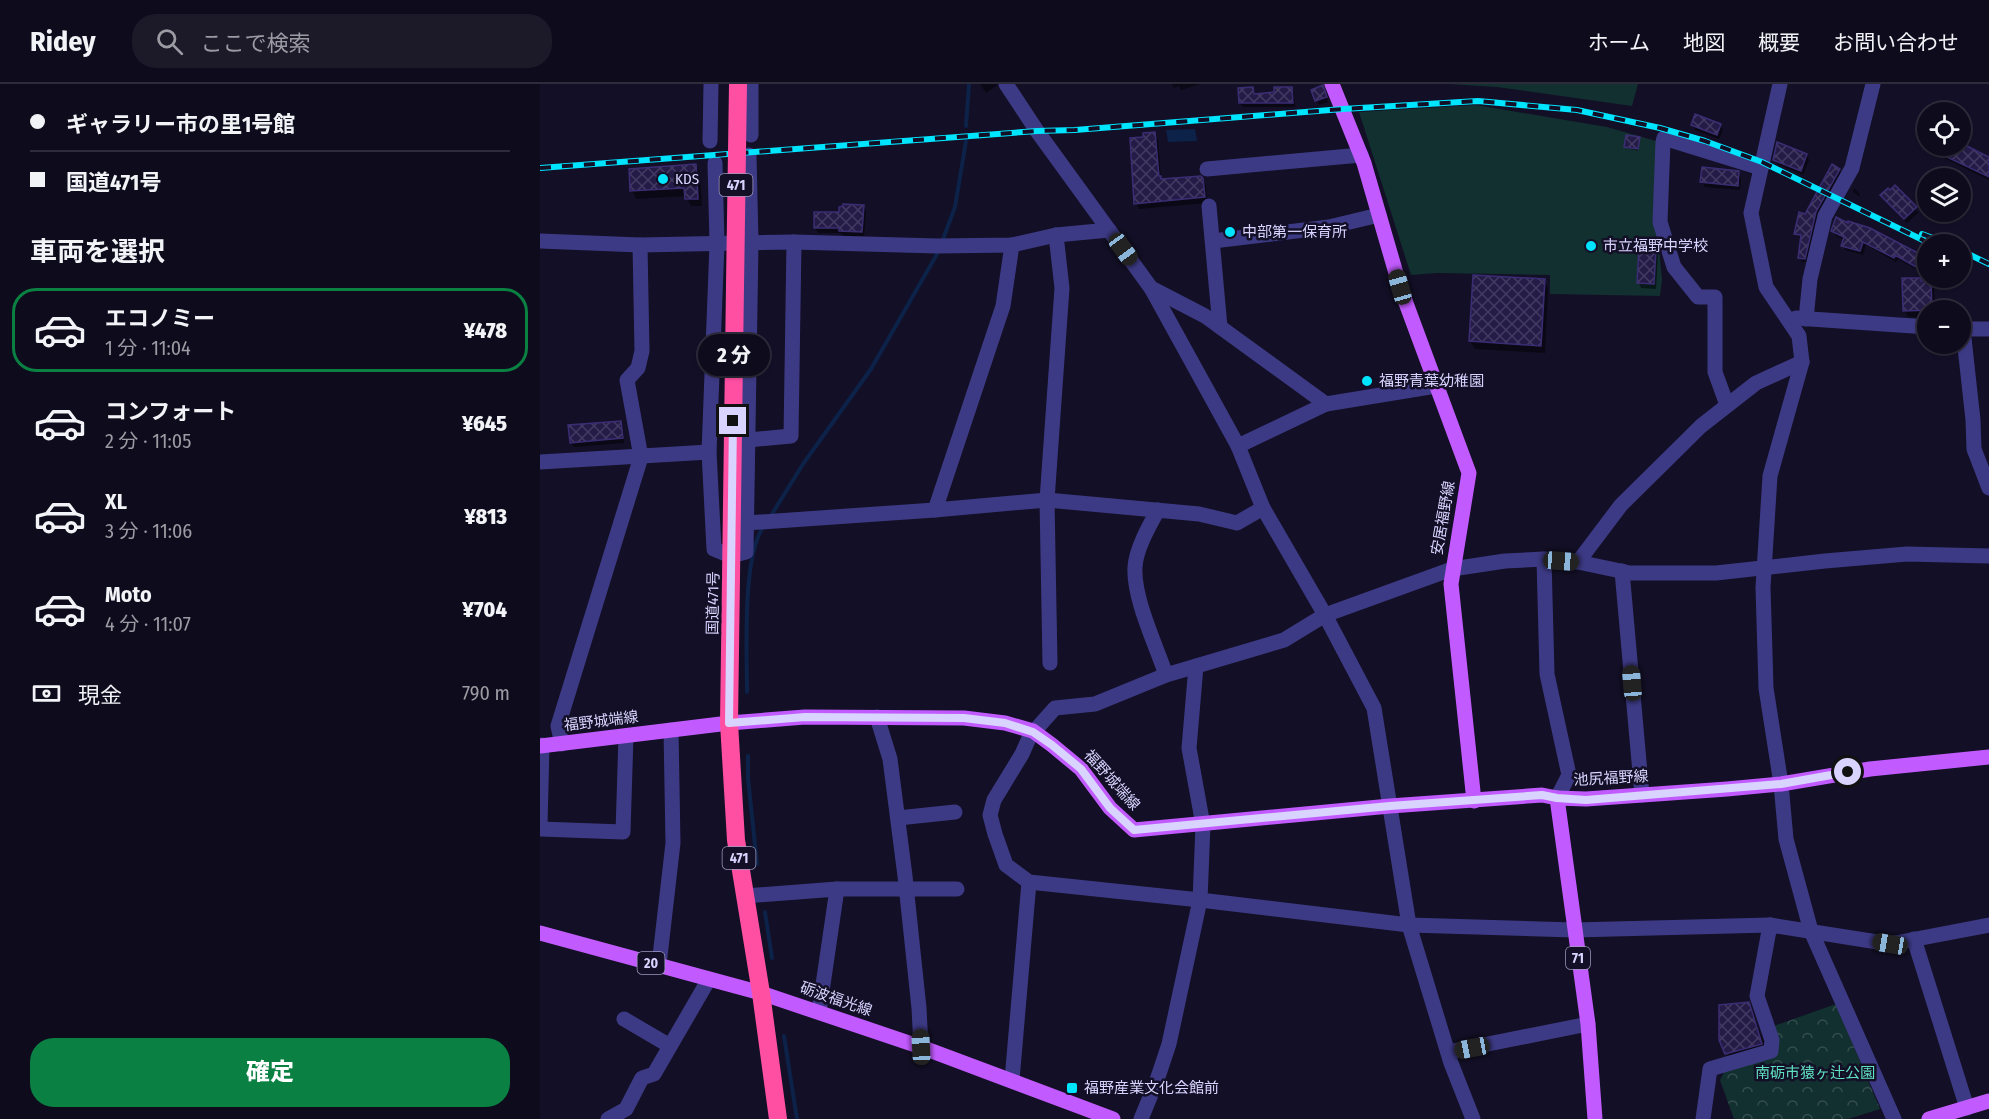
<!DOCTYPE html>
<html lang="ja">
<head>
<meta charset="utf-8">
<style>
	body { margin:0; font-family:"Fira Sans Condensed","Noto Sans JP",sans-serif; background:#1c1929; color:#f1f3f6; height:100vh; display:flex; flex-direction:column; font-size:22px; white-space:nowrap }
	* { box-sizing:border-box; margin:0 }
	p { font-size:20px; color:#9b9ba3 }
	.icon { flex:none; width:33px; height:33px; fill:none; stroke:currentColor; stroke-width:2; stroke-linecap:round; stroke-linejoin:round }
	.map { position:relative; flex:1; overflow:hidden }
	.sheet { display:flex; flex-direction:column; background:#0e0b1c; width:540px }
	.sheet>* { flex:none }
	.hud { display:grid; align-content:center; height:132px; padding:0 30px; background:#0e0b1c }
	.controls { position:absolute; left:1377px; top:18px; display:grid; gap:12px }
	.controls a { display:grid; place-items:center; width:54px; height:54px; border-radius:50%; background:#0e0b1c; box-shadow:0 2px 4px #0004,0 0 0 2px #2e2b3b; font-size:30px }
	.end { position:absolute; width:27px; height:27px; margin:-14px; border:8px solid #d9d4ff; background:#111; box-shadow:0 0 0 3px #111 }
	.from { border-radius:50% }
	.bubble { position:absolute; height:42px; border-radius:21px; background:#0e0b1c; box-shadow:0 2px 4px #0004,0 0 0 2px #2e2b3b; font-size:20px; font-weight:800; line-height:42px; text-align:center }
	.car { position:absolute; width:18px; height:36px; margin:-18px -9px; border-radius:8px; box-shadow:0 0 4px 2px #0007; background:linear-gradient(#222 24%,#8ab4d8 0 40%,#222 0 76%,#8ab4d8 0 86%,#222 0) }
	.hud b { display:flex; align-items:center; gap:21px; height:57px; font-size:22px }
	.hud b+b { border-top:2px solid #2e2b3b }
	.hud i { width:15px; height:15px; background:#f1f3f6 }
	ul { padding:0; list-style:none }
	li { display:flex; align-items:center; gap:18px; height:84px; margin:0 12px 9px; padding:0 18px; border:3px solid transparent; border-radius:24px }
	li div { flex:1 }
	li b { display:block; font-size:22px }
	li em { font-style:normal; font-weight:800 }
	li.current { border-color:#0b8043 }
	li>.icon { width:54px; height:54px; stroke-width:1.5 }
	h2 { padding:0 30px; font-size:27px; line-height:72px }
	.pay { display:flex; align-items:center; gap:15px; height:66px; padding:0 30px; font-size:22px }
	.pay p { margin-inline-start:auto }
	.cta { display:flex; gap:12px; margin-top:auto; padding:12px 30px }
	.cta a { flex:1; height:69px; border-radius:24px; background:#0b8043; color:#fff; font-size:24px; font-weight:800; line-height:69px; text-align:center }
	header { display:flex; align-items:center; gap:36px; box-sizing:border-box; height:84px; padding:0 30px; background:#0e0b1c; border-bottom:2px solid #2e2b3b }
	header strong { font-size:28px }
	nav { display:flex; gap:33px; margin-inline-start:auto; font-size:21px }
	.search { width:420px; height:54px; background:#1c1929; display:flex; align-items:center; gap:15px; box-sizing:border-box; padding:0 21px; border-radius:24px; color:#9b9ba3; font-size:22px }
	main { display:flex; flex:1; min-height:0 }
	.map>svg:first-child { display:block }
</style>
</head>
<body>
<header>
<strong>Ridey</strong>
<div class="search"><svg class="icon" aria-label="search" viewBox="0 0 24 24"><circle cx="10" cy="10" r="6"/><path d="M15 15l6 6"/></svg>ここで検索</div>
<nav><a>ホーム</a><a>地図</a><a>概要</a><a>お問い合わせ</a></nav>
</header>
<main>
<section class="sheet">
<div class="hud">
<b><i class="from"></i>ギャラリー市の里1号館</b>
<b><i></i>国道471号</b>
</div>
<h2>車両を選択</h2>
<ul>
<li class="current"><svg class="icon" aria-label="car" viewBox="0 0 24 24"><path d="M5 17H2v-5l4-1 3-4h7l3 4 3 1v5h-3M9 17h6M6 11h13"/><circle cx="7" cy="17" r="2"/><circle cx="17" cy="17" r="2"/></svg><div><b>エコノミー</b><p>1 分 · 11:04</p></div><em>¥478</em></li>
<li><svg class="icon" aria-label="car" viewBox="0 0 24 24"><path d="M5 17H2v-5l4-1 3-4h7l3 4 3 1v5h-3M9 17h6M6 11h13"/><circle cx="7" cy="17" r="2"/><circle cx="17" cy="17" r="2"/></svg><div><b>コンフォート</b><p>2 分 · 11:05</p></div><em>¥645</em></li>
<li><svg class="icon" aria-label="car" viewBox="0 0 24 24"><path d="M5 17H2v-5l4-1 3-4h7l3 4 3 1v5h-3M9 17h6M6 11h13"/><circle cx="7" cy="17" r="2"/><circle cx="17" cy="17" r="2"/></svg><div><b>XL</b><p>3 分 · 11:06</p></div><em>¥813</em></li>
<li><svg class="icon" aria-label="car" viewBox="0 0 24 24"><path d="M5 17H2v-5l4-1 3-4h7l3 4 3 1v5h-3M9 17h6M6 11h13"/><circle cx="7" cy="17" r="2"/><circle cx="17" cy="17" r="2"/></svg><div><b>Moto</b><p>4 分 · 11:07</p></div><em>¥704</em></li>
</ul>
<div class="pay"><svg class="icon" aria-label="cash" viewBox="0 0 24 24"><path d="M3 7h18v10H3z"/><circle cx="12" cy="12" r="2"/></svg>現金<p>790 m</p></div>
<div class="cta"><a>確定</a></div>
</section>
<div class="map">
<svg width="1449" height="1035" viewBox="0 0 1449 1035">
	<defs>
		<pattern id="park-crowns" width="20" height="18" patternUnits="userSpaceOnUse" patternTransform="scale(1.5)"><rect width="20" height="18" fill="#12302f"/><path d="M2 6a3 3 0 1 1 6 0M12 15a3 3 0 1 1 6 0" fill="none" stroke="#344d4e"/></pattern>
		<pattern id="building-cross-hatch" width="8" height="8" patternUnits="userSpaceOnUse" patternTransform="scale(1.5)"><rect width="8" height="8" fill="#241b47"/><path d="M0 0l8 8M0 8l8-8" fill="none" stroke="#433b63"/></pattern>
	</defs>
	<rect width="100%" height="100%" fill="#130f26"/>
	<polygon fill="url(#park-crowns)" points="1296,920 1340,1025 1308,1035 1194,1035 1180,996 1185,986 1234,969 1231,943"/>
	<g fill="#12302f">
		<polygon points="909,0 1098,0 1092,22 957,3"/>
		<polygon points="936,21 1067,43 1116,57 1117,146 1122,195 1120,212 1010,210 1010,191 897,189 871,191 819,28"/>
	</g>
	<polygon fill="#0c2248" points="655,45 657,57 628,58 626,46"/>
	<g fill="#0007">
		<polygon points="440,0 459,0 446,9"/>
		<polygon points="632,0 660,0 641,6 639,2 634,4"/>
		<polygon points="712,4 715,12 736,9 752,4 754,9 755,23 703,23 700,19"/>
		<polygon points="773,6 785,8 788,18 779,21"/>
		<polygon points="1153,41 1180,41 1183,46 1179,55 1155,46"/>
		<polygon points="614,50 618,56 621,96 662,95 666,101 667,119 599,125 596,119"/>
		<polygon points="1099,55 1098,67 1086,64 1085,62"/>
		<polygon points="1420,61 1449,75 1449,96 1396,70 1393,65 1395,62"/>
		<polygon points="1266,71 1269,76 1263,91 1238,80 1235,75"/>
		<polygon points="156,82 160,90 162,122 151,122 146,112 96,115 92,107"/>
		<polygon points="1299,86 1302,90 1267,178 1262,178 1260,174 1262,154 1257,152 1268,154 1268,152 1255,149 1265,132"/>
		<polygon points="1198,89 1201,94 1200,106 1165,103 1162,98"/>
		<polygon points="1314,104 1320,110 1320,113 1313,108"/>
		<polygon points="1342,112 1375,124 1378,129 1367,139"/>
		<polygon points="323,122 326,127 324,152 303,152 301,149 278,149 275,144 275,129 301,129"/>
		<polygon points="1293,147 1381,172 1383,177 1379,187 1358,175 1356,178 1326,161 1323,171 1306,166 1303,161 1305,156 1296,152"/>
		<polygon points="1115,167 1118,172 1116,205 1101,204 1099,199"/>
		<polygon points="1380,195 1382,199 1390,199 1394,205 1395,226 1388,226 1388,233 1368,233 1365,227"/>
		<polygon points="1004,197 1008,204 1005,269 935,265 930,257"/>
		<polygon points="80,339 83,343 84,359 34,363 31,358"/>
		<polygon points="1208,920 1214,931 1227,970 1193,980 1181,956"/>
	</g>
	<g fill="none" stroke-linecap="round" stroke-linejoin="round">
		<g stroke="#0c2248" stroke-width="4">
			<polyline points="426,42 429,0"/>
			<polyline points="402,158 415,123 426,57"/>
			<polyline points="232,430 263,380 331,285 400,165"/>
			<path d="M207,608C207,568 202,475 223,443"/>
			<polyline points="208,672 208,694 217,780"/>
			<polyline points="225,828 232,874"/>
			<polyline points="244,952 257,1035"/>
		</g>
	</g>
	<g fill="url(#building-cross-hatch)" stroke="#3b2d73" stroke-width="1.5">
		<polygon points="783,1 787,13 775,17 771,6"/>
		<polygon points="713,3 714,10 734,8 734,3 752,3 753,19 699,19 698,4"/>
		<polygon points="1155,30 1181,40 1177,51 1151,41"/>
		<polygon points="615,48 619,92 621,92 621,95 661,92 663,94 665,113 594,120 590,54 603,53 603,49"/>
		<polygon points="1086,51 1100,53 1098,65 1084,63"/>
		<polygon points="1237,58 1267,70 1261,87 1233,76"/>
		<polygon points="1423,60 1449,73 1449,93 1384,62 1422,62"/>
		<polygon points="156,80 158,115 145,115 144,104 90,107 89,85"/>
		<polygon points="1292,80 1300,85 1276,128 1265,175 1258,174 1261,151 1254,150 1259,128 1265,130"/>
		<polygon points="1162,83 1199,87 1198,102 1160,98"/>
		<polygon points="1355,101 1377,123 1364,135 1340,111 1348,104 1350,106"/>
		<polygon points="303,120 324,121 322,148 299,147 299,144 274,144 274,128 299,128 299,123 303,122"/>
		<polygon points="1296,133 1308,139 1308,137 1330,144 1382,171 1376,183 1355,171 1354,174 1323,158 1320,167 1301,162 1304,153 1291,147"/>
		<polygon points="1099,164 1116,165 1114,200 1097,199"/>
		<polygon points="933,191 1005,195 1001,262 929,257"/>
		<polygon points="1362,194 1381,194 1381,197 1391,197 1392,226 1363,227"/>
		<polygon points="81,337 83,354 30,359 28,341"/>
		<polygon points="1209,918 1222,960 1185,970 1179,956 1179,921"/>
	</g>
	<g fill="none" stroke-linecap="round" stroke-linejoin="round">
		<g stroke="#3d3a85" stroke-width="15">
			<polyline points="466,0 497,47 611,204 698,362 723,424 785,531 834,624 869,841 911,979 933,1035"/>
			<polyline points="1240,0 1211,129 1226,203 1259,252 1262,278 1230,392 1223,503 1226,604 1241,700 1246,755 1271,847 1354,1035"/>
			<polyline points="211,51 211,0"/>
			<polyline points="170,57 171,0"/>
			<polyline points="175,79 177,160 169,368 174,465 191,472 206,468 211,159 209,71"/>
			<polyline points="667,85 821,71"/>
			<polyline points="669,122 680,243"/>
			<polyline points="0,157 100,161 254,158 397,162 472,161 516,151 569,146"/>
			<polyline points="673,157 789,143 839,131"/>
			<polyline points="611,204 665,232 786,320"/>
			<polyline points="1256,234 1388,243"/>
			<polyline points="1266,235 1270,195 1285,132 1312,84 1333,0"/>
			<polyline points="1420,245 1449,245"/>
			<polyline points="1423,245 1433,336 1434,365 1449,404"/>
			<polyline points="1187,321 1175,288 1175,213 1158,213 1134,183 1120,138 1123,58 1124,54 1221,84"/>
			<polyline points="208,356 251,352 254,158"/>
			<polyline points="698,362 786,320 896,302"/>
			<polyline points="0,378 169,368"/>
			<polyline points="395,426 463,222 472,161"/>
			<path d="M618,426C609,442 596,465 595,483C593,514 616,561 626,591"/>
			<polyline points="206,439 395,426 507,416 659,430 697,439 723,424"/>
			<polyline points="1449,472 1367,470 1285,477 1176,489 1090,489 1038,478 1004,475 965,477 912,485 785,531 744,556 626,591 555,620 515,624 490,652 482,670 454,716 450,731 455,750 466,781 489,798 660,816 869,841 1034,846 1230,841 1350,860 1449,841"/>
			<polyline points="1004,475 1007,590 1029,691 1017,714"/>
			<polyline points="1038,478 1081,421 1161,342 1216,299 1262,278"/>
			<polyline points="1082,487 1102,711"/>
			<polyline points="510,579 507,416 522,204 516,151"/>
			<polyline points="337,633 350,675 365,792 379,924 381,963"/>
			<polyline points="22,660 18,642 101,373 87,296 98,284 102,267 100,161"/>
			<polyline points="358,734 415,728"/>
			<polyline points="0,742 2,661"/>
			<polyline points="0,745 83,748 86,652"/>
			<polyline points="297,805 417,805"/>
			<polyline points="205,812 297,805 279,928"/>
			<polyline points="1374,855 1427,1024"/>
			<polyline points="119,881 133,759 131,646"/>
			<polyline points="84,935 130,962"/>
			<polyline points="908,968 1048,940"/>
			<polyline points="472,996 489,798"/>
			<polyline points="68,1035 86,1025 102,994 114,990 169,895"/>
			<polyline points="601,1035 617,996 629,960 660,816 663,741 649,664 656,582"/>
			<polyline points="1163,1035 1170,985 1231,967 1232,956 1217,912 1230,841"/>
		</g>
		<g stroke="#c25bff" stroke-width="15">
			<polyline points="792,0 824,79 860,203 929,389 911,500 934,717"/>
			<polyline points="0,662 189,639 265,633 424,634 465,639 493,647 512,661 541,685 570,724 594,746 850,722 1002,711 1017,714 1046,715 1187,705 1241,700 1330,685 1449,673"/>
			<polyline points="1017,714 1048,940 1055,1035"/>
			<polyline points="0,849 221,909 381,963 573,1035"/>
			<polyline points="1389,1035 1449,1017"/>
		</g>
		<polyline stroke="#ff4fa3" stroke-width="18" points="195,202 189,639 196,756 221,909 238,1035"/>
		<defs>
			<g id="rail">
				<polyline points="0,84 497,47 535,46 803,25 938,17 1037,26 1120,44 1165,57 1222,78 1391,160"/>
				<polyline points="1382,150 1409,160"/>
				<polyline points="1420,166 1449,180"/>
			</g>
		</defs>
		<use href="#rail" stroke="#00e5ff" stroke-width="6"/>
		<use href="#rail" stroke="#130f26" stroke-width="4" stroke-dasharray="11" stroke-linecap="butt"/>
		<polyline stroke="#ff4fa3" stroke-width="18" points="195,202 198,0"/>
	</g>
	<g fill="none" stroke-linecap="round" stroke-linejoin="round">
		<polyline stroke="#d9d4ff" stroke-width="8" points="193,337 189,639 265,633 424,634 465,639 493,648 512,661 541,685 570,724 594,746 850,722 1002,711 1017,714 1046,716 1241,700 1308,688"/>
	</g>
	<g fill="#00e5ff" stroke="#130f26" stroke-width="2">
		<circle cx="123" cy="95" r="6"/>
		<circle cx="690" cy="148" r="6"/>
		<circle cx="1051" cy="162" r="6"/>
		<circle cx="827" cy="297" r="6"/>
		<rect x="526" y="998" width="12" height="12" rx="3"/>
	</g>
	<g text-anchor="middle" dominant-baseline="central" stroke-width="5" stroke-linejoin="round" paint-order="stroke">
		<g fill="#130f26" stroke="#9e99be" stroke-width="1.5">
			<rect x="179.5" y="90" width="33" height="22" rx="4.5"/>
			<rect x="182.5" y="763" width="33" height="22" rx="4.5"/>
			<rect x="1026" y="863" width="24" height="22" rx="4.5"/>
			<rect x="97.5" y="868" width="27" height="22" rx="4.5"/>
		</g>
		<g font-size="14" font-weight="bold" fill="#d9d4ff">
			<text x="196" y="101">471</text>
			<text x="199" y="774">471</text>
			<text x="1038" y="874">71</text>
			<text x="111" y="879">20</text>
		</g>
		<g font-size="15" fill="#d9d4ff" stroke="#130f26" text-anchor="start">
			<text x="135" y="95">KDS</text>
			<text x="702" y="148">中部第一保育所</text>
			<text x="1063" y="162">市立福野中学校</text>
			<text x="839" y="297">福野青葉幼稚園</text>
			<text x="544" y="1004">福野産業文化会館前</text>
		</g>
		<g font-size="15" fill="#d9d4ff" stroke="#130f26">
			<text transform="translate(903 434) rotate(-80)">安居福野線</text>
			<text transform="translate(173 519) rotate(-89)">国道471号</text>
			<text transform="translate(61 637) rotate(-7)">福野城端線</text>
			<text transform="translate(1071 694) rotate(-3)">池尻福野線</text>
			<text transform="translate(572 696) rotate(48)">福野城端線</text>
			<text transform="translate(296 915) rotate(19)">砺波福光線</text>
		</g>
		<g font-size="15" fill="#5fe0c0" stroke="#130f26">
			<text x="1275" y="989">南砺市猿ヶ辻公園</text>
		</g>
	</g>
</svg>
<div class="controls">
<a><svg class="icon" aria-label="locate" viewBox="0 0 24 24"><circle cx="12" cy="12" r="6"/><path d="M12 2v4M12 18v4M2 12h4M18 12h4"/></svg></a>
<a><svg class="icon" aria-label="layers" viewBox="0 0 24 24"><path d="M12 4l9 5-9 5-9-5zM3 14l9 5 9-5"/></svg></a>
<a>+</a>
<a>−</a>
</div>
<i class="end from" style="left:1308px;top:688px"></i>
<i class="end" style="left:193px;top:337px"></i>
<div class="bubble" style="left:158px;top:250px;width:72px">2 分</div>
<i class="car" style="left:583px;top:165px;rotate:144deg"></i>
<i class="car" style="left:860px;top:203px;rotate:344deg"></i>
<i class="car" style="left:1021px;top:477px;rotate:94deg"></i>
<i class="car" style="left:1092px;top:599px;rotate:355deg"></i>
<i class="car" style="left:1350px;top:860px;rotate:280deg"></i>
<i class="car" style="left:381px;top:963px;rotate:357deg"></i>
<i class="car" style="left:932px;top:964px;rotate:259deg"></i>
</div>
</main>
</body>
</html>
